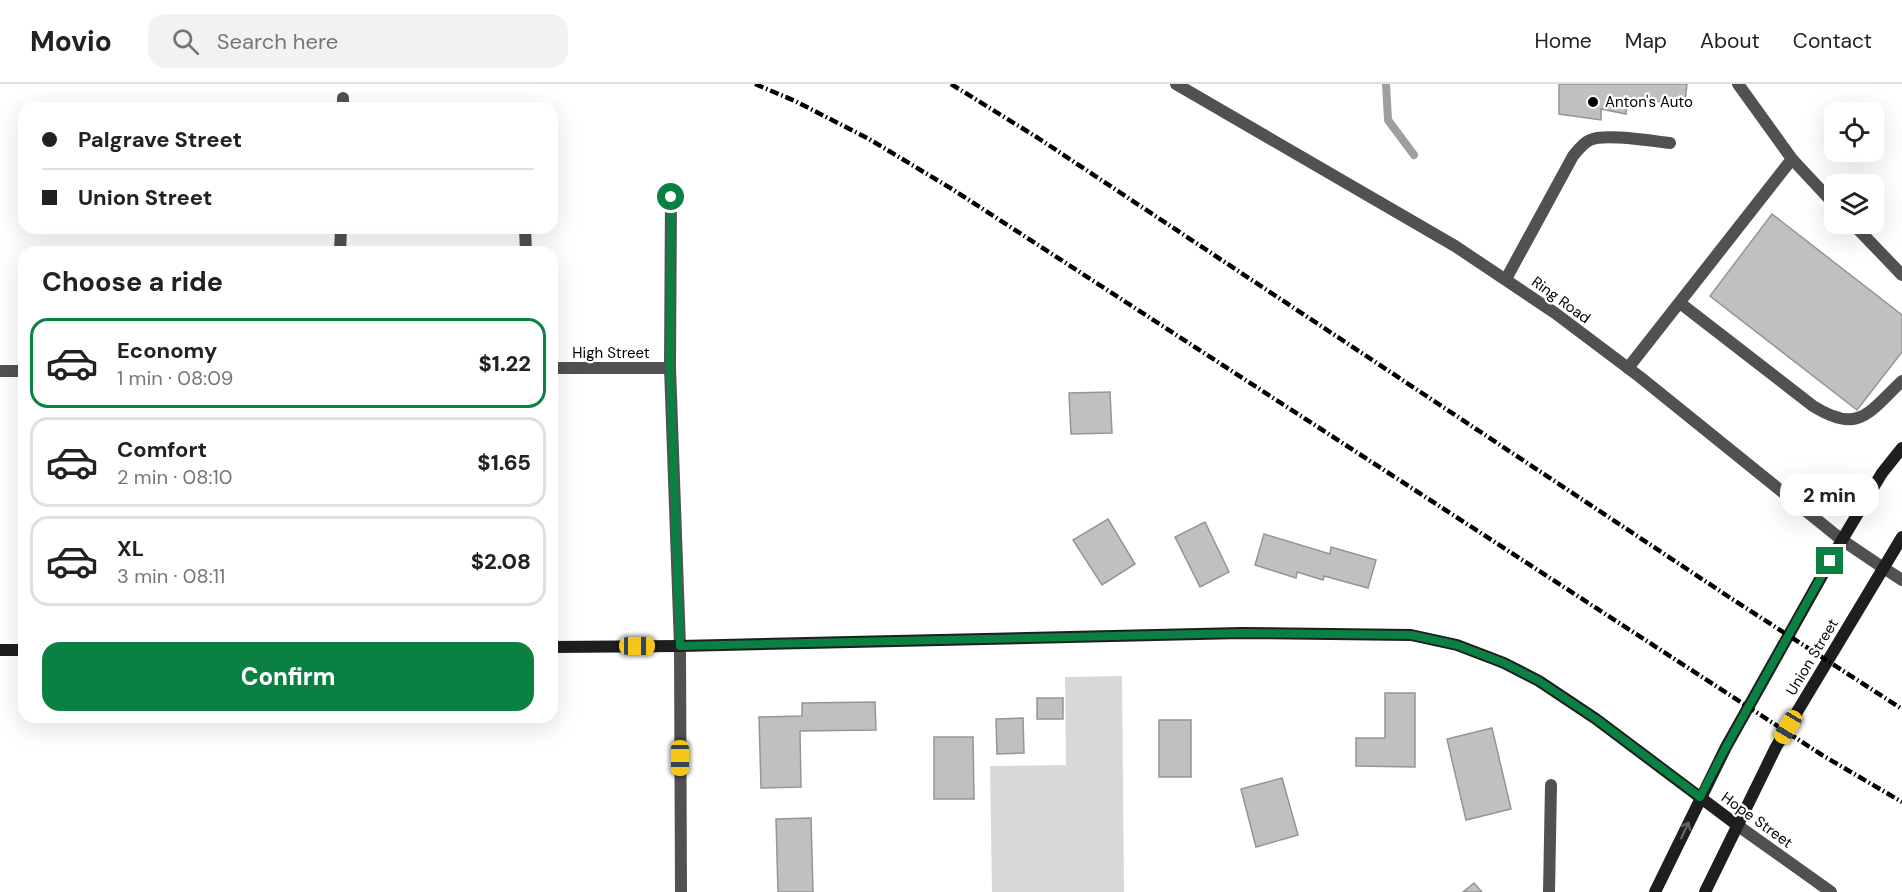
<!DOCTYPE html>
<html lang="en">
<head>
<meta charset="utf-8">
<style>
	body { margin:0; font-family:"DM Sans",sans-serif; background:#f2f2f2; color:#222; height:100vh; display:flex; flex-direction:column; font-size:22px; white-space:nowrap }
	* { box-sizing:border-box; margin:0 }
	p { font-size:20px; color:#767676 }
	.icon { flex:none; width:33px; height:33px; fill:none; stroke:currentColor; stroke-width:2; stroke-linecap:round; stroke-linejoin:round }
	.map { position:relative; flex:1; overflow:hidden }
	.details { position:absolute; left:18px; top:162px; width:540px; height:477px; display:flex; flex-direction:column; background:#fff; border-radius:18px; box-shadow:0 6px 24px #0002 }
	.details>* { flex:none }
	.hud { position:absolute; left:18px; top:18px; width:540px; height:132px; border-radius:18px; box-shadow:0 6px 24px #0002; display:grid; align-content:center; height:132px; padding:0 24px; background:#fff }
	.fabs { position:absolute; left:1824px; top:18px; display:grid; gap:12px }
	.fabs a { display:grid; place-items:center; width:60px; height:60px; border-radius:12px; background:#fff; box-shadow:0 6px 24px #0002; font-size:30px }
	.end { position:absolute; width:27px; height:27px; margin:-14px; border:8px solid #0b8043; background:#fff; box-shadow:0 0 0 3px #fff }
	.from { border-radius:50% }
	.bubble { position:absolute; height:42px; border-radius:18px; background:#fff; box-shadow:0 6px 24px #0002; font-size:20px; font-weight:800; line-height:42px; text-align:center }
	.car { position:absolute; width:18px; height:36px; margin:-18px -9px; border-radius:8px; box-shadow:0 0 4px 2px #0007; background:linear-gradient(#f5c518 24%,#345 0 40%,#f5c518 0 76%,#345 0 86%,#f5c518 0) }
	.hud b { display:flex; align-items:center; gap:21px; height:57px; font-size:22px }
	.hud b+b { border-top:2px solid #e0e0e0 }
	.hud i { width:15px; height:15px; background:#222 }
	ul { padding:0; list-style:none }
	li { display:flex; align-items:center; gap:18px; height:90px; margin:0 12px 9px; padding:0 12px; border:3px solid #e0e0e0; border-radius:18px }
	li div { flex:1 }
	li b { display:block; font-size:22px }
	li em { font-style:normal; font-weight:800 }
	li.on { border-color:#0b8043 }
	li>.icon { width:54px; height:54px; stroke-width:1.5 }
	h2 { padding:0 24px; font-size:27px; line-height:72px }
	.action { display:flex; gap:12px; margin-top:auto; padding:12px 24px }
	.action a { flex:1; height:69px; border-radius:18px; background:#0b8043; color:#fff; font-size:24px; font-weight:800; line-height:69px; text-align:center }
	header { display:flex; align-items:center; gap:36px; box-sizing:border-box; height:84px; padding:0 30px; background:#fff; border-bottom:2px solid #e0e0e0 }
	header strong { font-size:28px }
	nav { display:flex; gap:33px; margin-inline-start:auto; font-size:21px }
	.search { width:420px; height:54px; background:#f2f2f2; display:flex; align-items:center; gap:15px; box-sizing:border-box; padding:0 21px; border-radius:18px; color:#767676; font-size:22px }
	.map>svg:first-child { display:block }
</style>
</head>
<body>
<header>
<strong>Movio</strong>
<div class="search"><svg class="icon" aria-label="search" viewBox="0 0 24 24"><circle cx="10" cy="10" r="6"/><path d="M15 15l6 6"/></svg>Search here</div>
<nav><a>Home</a><a>Map</a><a>About</a><a>Contact</a></nav>
</header>
<div class="map">
<svg width="1902" height="808" viewBox="0 0 1902 808">
	<rect width="100%" height="100%" fill="#fff"/>
	<polygon fill="#d8d8d8" points="1122,592 1124,808 992,808 990,682 1066,681 1065,593"/>
	<g fill="none" stroke-linecap="round" stroke-linejoin="round">
		<polyline stroke="#9f9f9f" stroke-width="8" points="1386,0 1388,36 1414,71"/>
	</g>
	<g fill="#c0c0c0" stroke="#959595" stroke-width="1.5">
		<polygon points="1559,0 1687,0 1685,18 1662,18 1628,13 1626,30 1601,25 1601,36 1559,30"/>
		<polygon points="1772,130 1902,231 1902,268 1857,326 1710,212"/>
		<polygon points="1110,308 1112,349 1071,350 1069,309"/>
		<polygon points="1108,435 1135,480 1102,501 1073,456"/>
		<polygon points="1205,438 1229,488 1200,503 1175,453"/>
		<polygon points="1264,450 1330,470 1331,463 1376,476 1368,504 1324,492 1323,496 1297,488 1296,494 1255,481"/>
		<polygon points="1385,609 1415,609 1415,683 1356,682 1356,654 1385,654"/>
		<rect x="1037" y="614" width="26" height="21"/>
		<polygon points="875,618 876,646 800,647 801,703 761,704 759,633 802,632 802,619"/>
		<polygon points="1023,634 1024,669 997,670 996,635"/>
		<rect x="1159" y="636" width="32" height="57"/>
		<polygon points="1492,644 1511,725 1466,736 1447,655"/>
		<polygon points="934,653 973,653 974,715 934,715"/>
		<polygon points="1282,694 1298,751 1256,763 1241,705"/>
		<polygon points="811,734 813,808 778,808 776,735"/>
		<polygon points="1474,799 1482,808 1463,808"/>
	</g>
	<g fill="none" stroke-linecap="round" stroke-linejoin="round">
		<g stroke="#515151" stroke-width="12">
			<polyline points="1792,75 1834,120"/>
			<polyline points="1853,140 1902,191"/>
			<polyline points="525,144 526,168"/>
			<path d="M1506,195L1573,72C1578,66 1583,59 1590,56C1604,49 1652,57 1670,59"/>
			<path d="M1680,219L1813,322C1859,351 1869,328 1902,297"/>
			<polyline points="1628,284 1792,75 1738,0"/>
			<polyline points="1882,483 1902,496"/>
		</g>
		<g stroke="#515151" stroke-width="12">
			<polyline points="1176,0 1455,162 1555,229 1640,293 1842,456 1882,483"/>
			<polyline points="343,24 343,14"/>
			<polyline points="671,113 670,284 680,562 681,808"/>
			<polyline points="340,168 341,144"/>
			<polyline points="552,284 670,284"/>
			<polyline points="0,287 24,287"/>
			<polyline points="1737,741 1831,808"/>
			<polyline points="1549,808 1551,701"/>
		</g>
		<g stroke="#1e1e1e" stroke-width="12">
			<polyline points="552,563 680,562 1241,549 1411,551 1457,561 1504,579 1539,597 1596,635 1737,741"/>
			<polyline points="0,566 24,566"/>
			<polyline points="1655,808 1726,663 1842,456 1882,389 1902,364"/>
			<polyline points="1705,808 1776,663 1902,453"/>
		</g>
		<g stroke="#000" stroke-width="4.5" stroke-dasharray="9 3 1.5 3" stroke-linecap="butt">
			<polyline points="755,0 795,17 869,55 952,105 1822,671 1902,718"/>
			<polyline points="951,0 1038,54 1729,513 1902,625"/>
		</g>
	</g>
	<defs><path id="oneway-shaft" d="M-6 0H5M1.5-3L5.5 0L1.5 3" fill="none" stroke-width="1.6" stroke-linecap="round" stroke-linejoin="round" transform="scale(1.5)"/></defs>
	<use stroke="#626262" href="#oneway-shaft" transform="translate(1685 746) rotate(-65)"/>
	<g fill="none" stroke-linecap="round" stroke-linejoin="round">
		<polyline stroke="#0b8043" stroke-width="8" points="671,113 670,284 680,562 1241,549 1411,551 1457,561 1504,579 1539,597 1596,635 1700,713 1726,663 1830,477"/>
	</g>
	<circle fill="#000" stroke="#fff" stroke-width="2" cx="1593" cy="18" r="6"/>
	<g text-anchor="middle" dominant-baseline="central" stroke-width="4.5" stroke-linejoin="round" paint-order="stroke">
		<g font-size="15" fill="#000" stroke="#fff" text-anchor="start">
			<text x="1605" y="18">Anton's Auto</text>
		</g>
		<g font-size="15" fill="#000" stroke="#fff">
			<text transform="translate(1561 216) rotate(36)">Ring Road</text>
			<text x="611" y="269">High Street</text>
			<text transform="translate(1812 573) rotate(-59)">Union Street</text>
			<text transform="translate(1757 736) rotate(36)">Hope Street</text>
		</g>
	</g>
</svg>
<div class="fabs">
<a><svg class="icon" aria-label="locate" viewBox="0 0 24 24"><circle cx="12" cy="12" r="6"/><path d="M12 2v4M12 18v4M2 12h4M18 12h4"/></svg></a>
<a><svg class="icon" aria-label="layers" viewBox="0 0 24 24"><path d="M12 4l9 5-9 5-9-5zM3 14l9 5 9-5"/></svg></a>
</div>
<i class="end from" style="left:671px;top:113px"></i>
<i class="end" style="left:1830px;top:477px"></i>
<div class="bubble" style="left:1780px;top:390px;width:99px">2 min</div>
<i class="car" style="left:637px;top:562px;rotate:90deg"></i>
<i class="car" style="left:1788px;top:643px;rotate:211deg"></i>
<i class="car" style="left:680px;top:674px;rotate:180deg"></i>
<div class="hud">
<b><i class="from"></i>Palgrave Street</b>
<b><i></i>Union Street</b>
</div>
<section class="details">
<h2>Choose a ride</h2>
<ul>
<li class="on"><svg class="icon" aria-label="car" viewBox="0 0 24 24"><path d="M5 17H2v-5l4-1 3-4h7l3 4 3 1v5h-3M9 17h6M6 11h13"/><circle cx="7" cy="17" r="2"/><circle cx="17" cy="17" r="2"/></svg><div><b>Economy</b><p>1 min · 08:09</p></div><em>$1.22</em></li>
<li><svg class="icon" aria-label="car" viewBox="0 0 24 24"><path d="M5 17H2v-5l4-1 3-4h7l3 4 3 1v5h-3M9 17h6M6 11h13"/><circle cx="7" cy="17" r="2"/><circle cx="17" cy="17" r="2"/></svg><div><b>Comfort</b><p>2 min · 08:10</p></div><em>$1.65</em></li>
<li><svg class="icon" aria-label="car" viewBox="0 0 24 24"><path d="M5 17H2v-5l4-1 3-4h7l3 4 3 1v5h-3M9 17h6M6 11h13"/><circle cx="7" cy="17" r="2"/><circle cx="17" cy="17" r="2"/></svg><div><b>XL</b><p>3 min · 08:11</p></div><em>$2.08</em></li>
</ul>
<div class="action"><a>Confirm</a></div>
</section>
</div>
</body>
</html>
